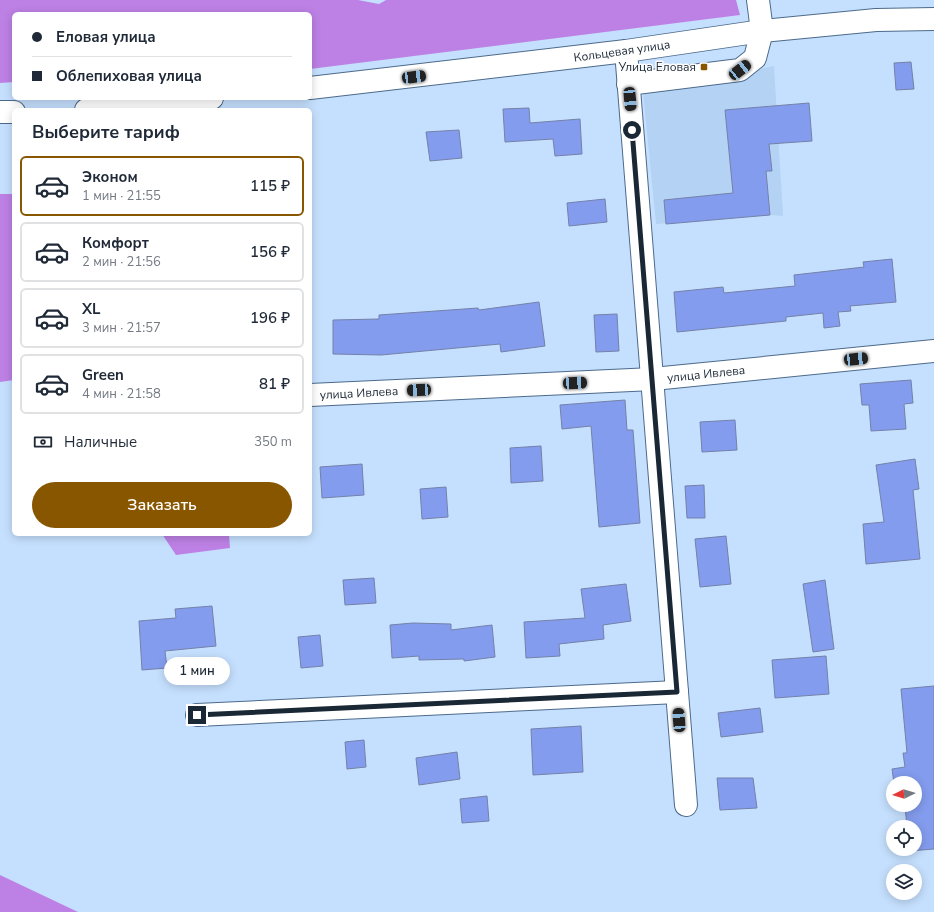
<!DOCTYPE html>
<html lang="ru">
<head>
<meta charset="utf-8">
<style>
	body { margin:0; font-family:"Nunito Sans",sans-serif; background:#f2f2f3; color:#1f2937; height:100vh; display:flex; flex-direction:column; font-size:15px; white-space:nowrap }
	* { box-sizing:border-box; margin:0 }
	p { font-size:13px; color:#747a83 }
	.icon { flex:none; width:22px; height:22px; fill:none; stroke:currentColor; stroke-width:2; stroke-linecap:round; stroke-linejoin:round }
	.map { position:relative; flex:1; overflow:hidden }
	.side { position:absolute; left:12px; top:108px; width:300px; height:428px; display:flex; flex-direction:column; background:#fff; border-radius:6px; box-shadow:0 2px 10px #0003 }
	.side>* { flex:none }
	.hud { position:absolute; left:12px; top:12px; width:300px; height:88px; border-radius:6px; box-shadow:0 2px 10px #0003; display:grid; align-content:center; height:88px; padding:0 20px; background:#fff }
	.needle { width:26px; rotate:265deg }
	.buttons { position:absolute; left:886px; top:776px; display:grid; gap:8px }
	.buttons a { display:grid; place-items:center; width:36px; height:36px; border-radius:50%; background:#fff; box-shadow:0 2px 10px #0003; font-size:20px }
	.end { position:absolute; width:18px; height:18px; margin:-9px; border:5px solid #1a2735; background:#fff; box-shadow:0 0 0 2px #fff }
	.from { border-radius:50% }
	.bubble { position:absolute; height:28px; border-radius:14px; background:#fff; box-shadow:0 2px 10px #0003; font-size:13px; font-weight:600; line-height:28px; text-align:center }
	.car { position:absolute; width:12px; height:24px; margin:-12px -6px; border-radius:5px; box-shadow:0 0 3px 1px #0007; background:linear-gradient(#222 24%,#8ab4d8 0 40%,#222 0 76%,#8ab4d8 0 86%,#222 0) }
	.hud b { display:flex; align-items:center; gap:14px; height:38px; font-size:15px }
	.hud b+b { border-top:1px solid #e0e1e3 }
	.hud i { width:10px; height:10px; background:#1f2937 }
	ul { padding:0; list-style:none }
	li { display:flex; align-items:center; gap:12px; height:60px; margin:0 8px 6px; padding:0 12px; border:2px solid #e0e1e3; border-radius:6px }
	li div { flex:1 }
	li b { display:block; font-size:15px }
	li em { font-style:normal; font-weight:600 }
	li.current { border-color:#895600 }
	li>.icon { width:36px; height:36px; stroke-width:1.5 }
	h2 { padding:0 20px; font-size:18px; line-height:48px }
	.pay { display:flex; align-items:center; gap:10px; height:44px; padding:0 20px; font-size:15px }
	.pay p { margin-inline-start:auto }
	.primary-button { display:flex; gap:8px; margin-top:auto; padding:8px 20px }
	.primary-button a { flex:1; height:46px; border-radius:24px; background:#895600; color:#fff; font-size:16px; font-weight:600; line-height:46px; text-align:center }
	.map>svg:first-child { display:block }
</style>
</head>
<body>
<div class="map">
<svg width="934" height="912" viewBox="0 0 934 912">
	<rect width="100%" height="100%" fill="#c5e0fe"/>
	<polygon fill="#b4d2f4" points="774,66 783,216 770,215 656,224 643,92"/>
	<g fill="#bd81e5">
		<polygon points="0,0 358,0 379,4 386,0 736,0 740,15 310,69 310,14 14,14 14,82 0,83"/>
		<polygon points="0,194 14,194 14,380 0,382"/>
		<polygon points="162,534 229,534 230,548 176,555"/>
		<polygon points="0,875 78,912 0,912"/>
	</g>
	<g fill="#849cee" stroke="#7481a9">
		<polygon points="911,62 914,89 896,90 894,63"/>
		<polygon points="809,103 812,141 769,144 772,171 766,171 770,215 666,224 664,200 733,193 725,110"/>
		<polygon points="529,108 530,123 580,119 582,154 555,156 553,139 505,142 503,109"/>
		<polygon points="459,130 462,158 430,161 426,132"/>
		<polygon points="605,199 607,222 569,226 567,203"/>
		<polygon points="892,259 896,302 850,306 851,311 838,312 840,326 824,328 823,313 786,317 786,321 677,332 674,292 723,287 724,293 795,286 794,275 864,267 863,262"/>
		<polygon points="539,302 545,346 501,352 500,344 381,355 333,354 333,320 379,319 379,315 478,308 479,310"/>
		<polygon points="617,314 619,351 596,352 594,315"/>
		<polygon points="911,380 913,403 904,404 906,429 871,431 869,405 862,405 860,384"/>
		<polygon points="625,400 627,430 633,430 640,523 599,527 591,426 562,429 560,405"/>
		<polygon points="735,420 737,450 702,452 700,422"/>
		<polygon points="541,446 543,481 511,483 510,448"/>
		<polygon points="915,459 919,489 913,490 920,559 866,564 863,524 884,522 876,465"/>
		<polygon points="362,464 364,495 322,498 320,467"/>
		<polygon points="704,485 705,518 687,518 685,486"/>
		<polygon points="446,487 448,517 422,519 420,489"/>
		<polygon points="726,536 731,584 700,587 695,539"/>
		<polygon points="374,578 376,603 345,605 343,580"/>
		<polygon points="825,580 834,649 813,652 803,584"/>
		<polygon points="626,584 631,621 603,625 604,639 559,644 560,656 526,658 524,622 585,618 581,589"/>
		<polygon points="212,606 216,646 165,651 167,668 142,670 139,621 176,618 175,609"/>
		<polygon points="413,623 451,624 451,630 492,625 495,657 464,661 464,659 419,660 419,656 392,658 390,625"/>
		<polygon points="320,635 323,666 301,668 298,637"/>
		<polygon points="826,656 829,694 775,698 772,660"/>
		<polygon points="934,686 934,849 909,851 909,849 915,849 915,827 907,827 905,806 897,807 897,805 915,805 915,783 894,783 892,769 905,767 903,753 907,753 901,689"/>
		<polygon points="760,708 763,732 721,737 718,713"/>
		<polygon points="581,726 583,772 533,775 531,729"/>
		<polygon points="364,740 366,767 347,769 345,742"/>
		<polygon points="457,752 460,779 419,785 416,758"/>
		<polygon points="717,778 753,778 757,808 720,810"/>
		<polygon points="487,796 489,821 462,823 460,799"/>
	</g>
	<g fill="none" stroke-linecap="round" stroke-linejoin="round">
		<defs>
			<g id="minor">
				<polyline points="626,51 686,805"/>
				<polyline points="628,84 740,70 755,58 762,31 758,0"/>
				<polyline points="310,395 653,379 934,351"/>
				<polyline points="197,715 677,692"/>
			</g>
			<g id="major">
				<polyline points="310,88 626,51 762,31 876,20 934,19"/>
				<polyline points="86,110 212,98"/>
				<polyline points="0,112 14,112"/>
			</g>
		</defs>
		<use href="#minor" stroke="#4c6a8b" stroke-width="24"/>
		<use href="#major" stroke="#4c6a8b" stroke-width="24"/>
		<use href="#minor" stroke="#fff" stroke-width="22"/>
		<use href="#major" stroke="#fff" stroke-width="22"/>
	</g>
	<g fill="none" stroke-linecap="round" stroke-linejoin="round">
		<polyline stroke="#1a2735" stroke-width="5" points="197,715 677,692 632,130"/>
	</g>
	<rect fill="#895600" stroke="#fefefe" stroke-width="1.5" x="700" y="63" width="8" height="8" rx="2"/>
	<g text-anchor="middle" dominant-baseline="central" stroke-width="3" stroke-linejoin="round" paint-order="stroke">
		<g font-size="12" fill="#1a2735" stroke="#fefefe">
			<text transform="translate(622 51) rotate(-8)">Кольцевая улица</text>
			<text transform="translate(706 374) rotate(-6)">улица Ивлева</text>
			<text transform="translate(359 393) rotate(-3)">улица Ивлева</text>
		</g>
		<g font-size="12" fill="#1a2735" stroke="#fefefe" text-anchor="end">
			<text x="696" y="67">Улица Еловая</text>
		</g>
	</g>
</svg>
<div class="buttons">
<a><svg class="needle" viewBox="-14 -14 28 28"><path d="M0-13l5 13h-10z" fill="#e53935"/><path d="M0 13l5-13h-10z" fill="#747a83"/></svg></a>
<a><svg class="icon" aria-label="locate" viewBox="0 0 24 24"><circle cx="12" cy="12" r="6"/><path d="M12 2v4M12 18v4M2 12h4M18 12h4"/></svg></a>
<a><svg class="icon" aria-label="layers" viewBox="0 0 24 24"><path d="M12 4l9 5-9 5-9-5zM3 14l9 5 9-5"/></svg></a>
</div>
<i class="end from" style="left:632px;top:130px"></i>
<i class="end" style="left:197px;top:715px"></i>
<div class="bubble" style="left:164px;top:657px;width:66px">1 мин</div>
<i class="car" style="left:740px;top:70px;rotate:52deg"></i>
<i class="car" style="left:414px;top:77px;rotate:83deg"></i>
<i class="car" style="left:630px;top:99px;rotate:175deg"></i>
<i class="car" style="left:856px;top:359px;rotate:84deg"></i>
<i class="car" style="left:575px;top:383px;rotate:87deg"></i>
<i class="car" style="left:419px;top:390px;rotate:267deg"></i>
<i class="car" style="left:679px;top:720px;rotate:356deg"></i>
<div class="hud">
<b><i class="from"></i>Еловая улица</b>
<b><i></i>Облепиховая улица</b>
</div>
<section class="side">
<h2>Выберите тариф</h2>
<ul>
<li class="current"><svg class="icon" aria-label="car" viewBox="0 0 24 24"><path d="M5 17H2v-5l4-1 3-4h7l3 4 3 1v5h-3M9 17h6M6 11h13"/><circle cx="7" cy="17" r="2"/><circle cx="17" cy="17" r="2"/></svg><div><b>Эконом</b><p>1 мин · 21:55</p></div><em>115 ₽</em></li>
<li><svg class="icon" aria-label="car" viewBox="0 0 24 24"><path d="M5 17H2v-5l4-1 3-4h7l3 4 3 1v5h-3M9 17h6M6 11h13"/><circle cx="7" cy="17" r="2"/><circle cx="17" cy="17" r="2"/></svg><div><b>Комфорт</b><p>2 мин · 21:56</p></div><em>156 ₽</em></li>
<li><svg class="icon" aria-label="car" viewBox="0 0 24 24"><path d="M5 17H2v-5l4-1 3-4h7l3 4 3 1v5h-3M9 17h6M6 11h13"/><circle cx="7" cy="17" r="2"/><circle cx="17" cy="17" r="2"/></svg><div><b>XL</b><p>3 мин · 21:57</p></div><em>196 ₽</em></li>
<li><svg class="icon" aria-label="car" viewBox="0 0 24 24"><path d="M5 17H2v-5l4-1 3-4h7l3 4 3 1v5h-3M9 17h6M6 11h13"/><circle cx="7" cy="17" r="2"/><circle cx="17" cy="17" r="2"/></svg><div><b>Green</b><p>4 мин · 21:58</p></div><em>81 ₽</em></li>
</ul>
<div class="pay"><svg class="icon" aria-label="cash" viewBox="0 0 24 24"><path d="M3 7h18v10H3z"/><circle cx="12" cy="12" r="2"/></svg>Наличные<p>350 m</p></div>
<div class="primary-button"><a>Заказать</a></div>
</section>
</div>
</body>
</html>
